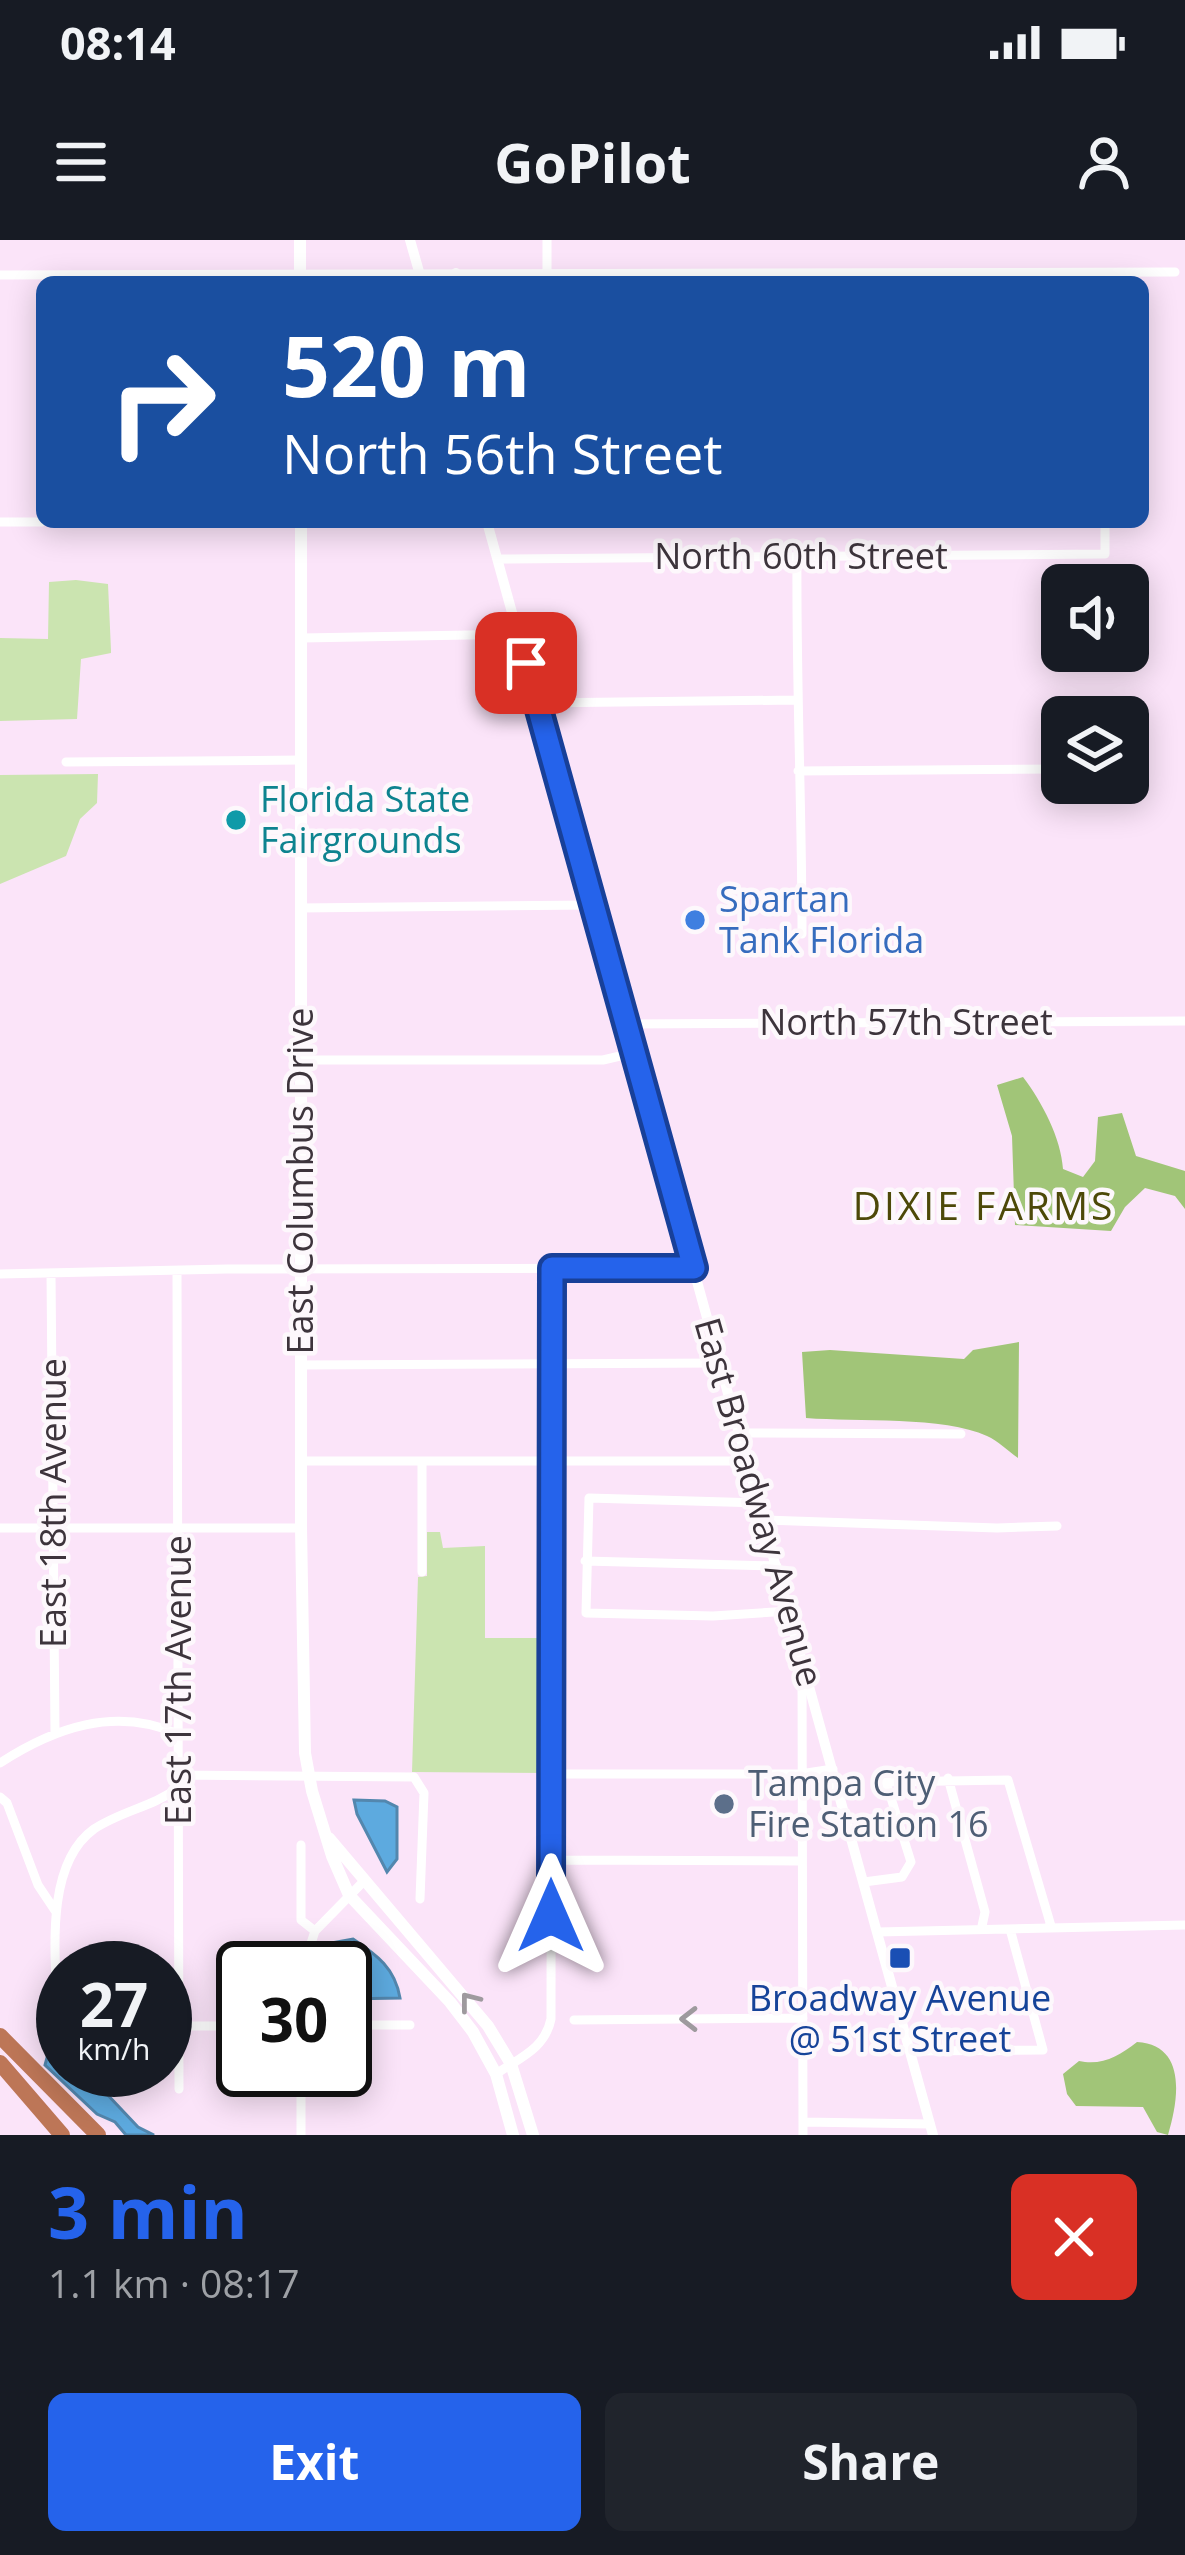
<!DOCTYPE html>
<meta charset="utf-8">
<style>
body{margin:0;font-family:"Open Sans",sans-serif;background:#20242c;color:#f1f3f6;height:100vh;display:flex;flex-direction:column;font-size:45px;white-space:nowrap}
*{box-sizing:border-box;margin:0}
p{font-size:39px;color:#9ea1a6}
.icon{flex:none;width:66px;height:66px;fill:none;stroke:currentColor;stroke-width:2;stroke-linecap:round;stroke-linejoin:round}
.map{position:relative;height:1895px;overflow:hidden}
.side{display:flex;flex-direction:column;background:#171b24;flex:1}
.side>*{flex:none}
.banner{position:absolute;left:36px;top:36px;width:1113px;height:252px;border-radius:18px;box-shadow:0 6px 30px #0003;background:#1a4fa0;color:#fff;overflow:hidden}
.tools{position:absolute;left:1041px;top:324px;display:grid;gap:24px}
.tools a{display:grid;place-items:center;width:108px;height:108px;border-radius:18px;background:#171b24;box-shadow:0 6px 30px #0003;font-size:60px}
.speed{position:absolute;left:36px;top:1701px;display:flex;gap:24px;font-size:60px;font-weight:700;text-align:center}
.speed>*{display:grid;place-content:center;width:156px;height:156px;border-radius:50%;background:#171b24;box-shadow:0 6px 30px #0003;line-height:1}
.speed small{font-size:30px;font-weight:400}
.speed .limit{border:6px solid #111;border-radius:18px;background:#fff;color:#111}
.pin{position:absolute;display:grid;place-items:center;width:102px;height:102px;color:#fff;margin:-51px;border-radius:24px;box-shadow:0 6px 18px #0006}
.me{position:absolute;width:132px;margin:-66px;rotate:0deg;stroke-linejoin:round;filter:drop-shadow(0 0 9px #0008)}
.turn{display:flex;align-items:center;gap:42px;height:252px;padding:0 48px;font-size:54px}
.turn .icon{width:156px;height:156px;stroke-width:2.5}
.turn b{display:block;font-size:84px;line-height:102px}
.round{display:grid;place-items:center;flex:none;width:126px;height:126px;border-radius:18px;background:#20242c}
.head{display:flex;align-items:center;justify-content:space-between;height:204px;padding:0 48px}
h1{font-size:72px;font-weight:700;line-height:90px;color:#2563eb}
.primary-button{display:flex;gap:24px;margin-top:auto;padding:24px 48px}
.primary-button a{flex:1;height:138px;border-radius:18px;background:#2563eb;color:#fff;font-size:48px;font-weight:700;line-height:138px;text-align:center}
.primary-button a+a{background:#20242c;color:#f1f3f6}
.status{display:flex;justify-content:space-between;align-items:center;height:84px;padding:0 60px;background:#171b24;direction:ltr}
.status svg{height:33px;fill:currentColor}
header{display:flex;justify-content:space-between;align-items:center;height:156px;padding:0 48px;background:#171b24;font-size:54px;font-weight:700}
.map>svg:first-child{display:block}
.green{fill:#cbe4b0}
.forest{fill:#a1c578}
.water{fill:#5daadf;stroke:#5387ae;stroke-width:3}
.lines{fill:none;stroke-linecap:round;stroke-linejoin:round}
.minor{stroke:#fff;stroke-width:9}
.tertiary{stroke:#fff;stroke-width:10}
.secondary{stroke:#fff;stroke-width:12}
.motorway{stroke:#bd7657;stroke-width:16}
.oneway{stroke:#9e9a9e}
.route-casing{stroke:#184099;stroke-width:30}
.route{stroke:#2563eb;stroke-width:21}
.culture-dot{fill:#0f9aa8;stroke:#fdf8fc;stroke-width:4.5}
.shop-dot{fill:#3f7fe0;stroke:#fdf8fc;stroke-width:4.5}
.service-dot{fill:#5c6f8a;stroke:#fdf8fc;stroke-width:4.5}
.transit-dot{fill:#1a4fb4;stroke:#fdf8fc;stroke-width:4.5}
.labels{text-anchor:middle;stroke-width:9;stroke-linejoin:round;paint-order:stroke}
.street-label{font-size:36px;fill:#3d343c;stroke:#fdf8fc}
.culture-label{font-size:36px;fill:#0d838f;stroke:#fdf8fc;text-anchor:start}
.shop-label{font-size:36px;fill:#366cbe;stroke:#fdf8fc;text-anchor:start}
.service-label{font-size:36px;fill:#4e5e75;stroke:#fdf8fc;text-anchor:start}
.transit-label{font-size:36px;fill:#164399;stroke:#fdf8fc}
.neighbourhood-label{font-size:39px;letter-spacing:3px;fill:#4d4908;stroke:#fdf8fc}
</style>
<div class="status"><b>08:14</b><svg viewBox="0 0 49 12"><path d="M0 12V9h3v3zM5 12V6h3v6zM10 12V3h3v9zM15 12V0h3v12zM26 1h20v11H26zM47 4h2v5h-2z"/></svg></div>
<header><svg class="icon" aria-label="menu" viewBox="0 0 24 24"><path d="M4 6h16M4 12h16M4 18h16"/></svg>GoPilot<svg class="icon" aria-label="person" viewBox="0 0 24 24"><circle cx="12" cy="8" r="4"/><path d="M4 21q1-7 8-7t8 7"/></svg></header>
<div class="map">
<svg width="1185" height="1895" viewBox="0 0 1185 1895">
<rect width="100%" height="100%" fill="#fbe4f9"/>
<!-- green -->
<path class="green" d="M 76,340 L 108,344 L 111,410 L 111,413 L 81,419 L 77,479 L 0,481 L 0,398 L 48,399 L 49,342 Z
M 98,534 L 97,563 L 80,579 L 66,616 L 0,644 L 0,535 Z
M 427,1292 L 440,1292 L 443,1308 L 485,1306 L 485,1398 L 547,1398 L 546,1533 L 412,1532 L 418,1337 L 427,1336 Z"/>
<!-- forest -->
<path class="forest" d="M 1023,837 C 1042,862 1061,898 1063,929 L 1083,937 L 1095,921 L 1098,877 L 1122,873 L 1136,916 L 1185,931 L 1185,969 L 1175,956 L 1145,948 L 1125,967 L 1111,991 L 1015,985 L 1012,896 L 997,845 Z
M 1019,1102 L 1018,1218 C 1008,1211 998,1201 987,1196 C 944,1176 857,1182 806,1178 L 802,1112 L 830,1110 L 964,1119 L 973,1110 Z
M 1137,1802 C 1185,1805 1180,1855 1168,1895 L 1157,1892 L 1143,1867 L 1076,1866 L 1067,1854 L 1063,1834 L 1079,1821 C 1102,1826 1119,1816 1137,1802 Z"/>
<!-- water -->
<path class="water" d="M 354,1560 L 385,1561 L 397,1567 L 397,1619 L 387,1632 L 357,1574 Z
M 353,1699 C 377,1715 395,1728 400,1758 L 345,1759 L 345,1728 L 327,1728 L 331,1703 Z
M 48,1814 L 63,1819 L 63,1830 L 86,1832 L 138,1887 L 154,1895 L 126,1895 L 115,1882 L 97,1874 L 45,1825 Z"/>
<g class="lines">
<!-- minor -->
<path class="minor" d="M 547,31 L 547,0
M 0,35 L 1175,32
M 0,282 L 42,282
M 797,315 C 796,442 802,567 802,694
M 498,319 L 1105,314 L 1105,282
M 302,398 L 517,394
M 537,463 L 796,460
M 66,522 L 301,520
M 798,531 L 1062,529
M 300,668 L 591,665
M 626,784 L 1185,781
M 300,820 L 603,820 L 633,813
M 177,1031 L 179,1849
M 51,1033 L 55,1493
M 0,1034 L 227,1029 L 694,1028
M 301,1125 L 722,1123
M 741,1193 L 961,1194
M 301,1221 L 748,1221
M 422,1221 L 422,1332
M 760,1263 L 589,1258 L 586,1373 L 713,1376 L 790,1371
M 765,1280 L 997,1288 L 1057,1286
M 0,1288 L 301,1288
M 585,1321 L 777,1326
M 802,1421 L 803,1895
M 0,1523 C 54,1488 115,1466 178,1494
M 551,1534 L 800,1534 L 833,1529
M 178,1535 L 414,1537 L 424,1553 L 420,1659
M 948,1538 L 985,1672 L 982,1686
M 0,1557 L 7,1563 L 38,1645 L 56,1672
M 301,1605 L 301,1680 L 315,1691
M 551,1620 L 801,1621
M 864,1642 L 902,1637 L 911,1622 L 886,1542 L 1008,1540 L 1051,1686
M 878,1692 L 1185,1685
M 303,1728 L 315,1691 L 364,1641
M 574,1780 L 803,1778
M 63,1785 L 58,1785 C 57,1728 41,1627 94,1589 C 121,1571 152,1567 178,1548
M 345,1785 L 410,1785
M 165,1786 L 243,1786
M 910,1811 L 1043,1810 L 1010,1689
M 301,1830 L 301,1895
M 496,1834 C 519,1818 545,1809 551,1779 L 552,1028
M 803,1882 L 930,1884"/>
<!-- tertiary -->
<path class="tertiary" d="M 410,0 L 422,42
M 446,42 L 456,33
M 487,282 L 933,1895"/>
<!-- secondary -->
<path class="secondary" d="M 300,0 L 300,42
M 301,282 L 301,1288 L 305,1513 L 312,1551 L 332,1616 L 349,1655 L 450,1762 L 473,1792 L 496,1834 L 513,1895
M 329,1598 L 488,1786 L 511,1824 L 533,1895"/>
<!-- motorway -->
<path class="motorway" d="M 0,1796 L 98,1895
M 0,1823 L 62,1895"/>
</g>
<!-- one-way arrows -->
<defs><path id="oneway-chevron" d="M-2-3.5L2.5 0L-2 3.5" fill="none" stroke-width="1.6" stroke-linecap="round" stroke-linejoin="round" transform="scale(3)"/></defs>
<g class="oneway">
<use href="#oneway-chevron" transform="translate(469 1761) rotate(-128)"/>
<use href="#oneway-chevron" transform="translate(689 1779) rotate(180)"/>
</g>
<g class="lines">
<!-- route casing -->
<g class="route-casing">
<path id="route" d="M 526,423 L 694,1028 L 552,1028 L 551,1676"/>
</g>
<!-- route -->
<use href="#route" class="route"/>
</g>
<!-- markers -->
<circle class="culture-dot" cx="236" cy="580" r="12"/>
<circle class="shop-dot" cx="695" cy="680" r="12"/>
<circle class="service-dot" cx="724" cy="1564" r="12"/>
<rect class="transit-dot" x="888" y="1706" width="24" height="24" rx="6"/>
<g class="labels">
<!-- street labels -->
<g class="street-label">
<text x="801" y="329">North 60th Street</text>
<text x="906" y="795">North 57th Street</text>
<text transform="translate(300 941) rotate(-90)" y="13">East Columbus Drive</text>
<text transform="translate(759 1262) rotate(74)" y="13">East Broadway Avenue</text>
<text transform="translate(53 1263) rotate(-90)" y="13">East 18th Avenue</text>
<text transform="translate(178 1440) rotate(-90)" y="13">East 17th Avenue</text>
</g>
<!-- culture labels -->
<g class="culture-label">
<text x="260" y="572">Florida State<tspan x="260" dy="41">Fairgrounds</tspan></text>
</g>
<!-- shop labels -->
<g class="shop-label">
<text x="719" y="672">Spartan<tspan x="719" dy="41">Tank Florida</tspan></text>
</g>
<!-- service labels -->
<g class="service-label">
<text x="748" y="1556">Tampa City<tspan x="748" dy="41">Fire Station 16</tspan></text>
</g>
<!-- transit labels -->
<g class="transit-label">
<text x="900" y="1771">Broadway Avenue<tspan x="900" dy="41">@ 51st Street</tspan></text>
</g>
<!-- neighbourhood labels -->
<g class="neighbourhood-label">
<text x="984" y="980">DIXIE FARMS</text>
</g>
</g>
</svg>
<div class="tools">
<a><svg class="icon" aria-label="sound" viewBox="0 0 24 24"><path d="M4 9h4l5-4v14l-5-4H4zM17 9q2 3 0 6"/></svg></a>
<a><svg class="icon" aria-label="layers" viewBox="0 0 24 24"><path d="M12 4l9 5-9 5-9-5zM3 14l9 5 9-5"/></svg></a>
</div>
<div class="speed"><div>27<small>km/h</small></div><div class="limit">30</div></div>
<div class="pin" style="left:526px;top:423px;background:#d93025"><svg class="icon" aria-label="arrive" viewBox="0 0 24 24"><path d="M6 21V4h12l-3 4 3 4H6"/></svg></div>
<svg class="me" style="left:551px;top:1676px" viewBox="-20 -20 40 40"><path d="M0-17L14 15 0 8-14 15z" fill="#2563eb" stroke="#fff" stroke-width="4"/></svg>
<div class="banner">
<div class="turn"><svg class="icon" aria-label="right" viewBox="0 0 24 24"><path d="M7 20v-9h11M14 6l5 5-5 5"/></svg><div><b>520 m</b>North 56th Street</div></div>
</div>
</div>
<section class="side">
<div class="head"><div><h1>3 min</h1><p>1.1 km · 08:17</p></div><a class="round" style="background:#d93025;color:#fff"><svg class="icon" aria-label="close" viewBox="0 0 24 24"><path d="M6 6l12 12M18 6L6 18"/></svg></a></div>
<div class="primary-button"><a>Exit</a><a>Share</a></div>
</section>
